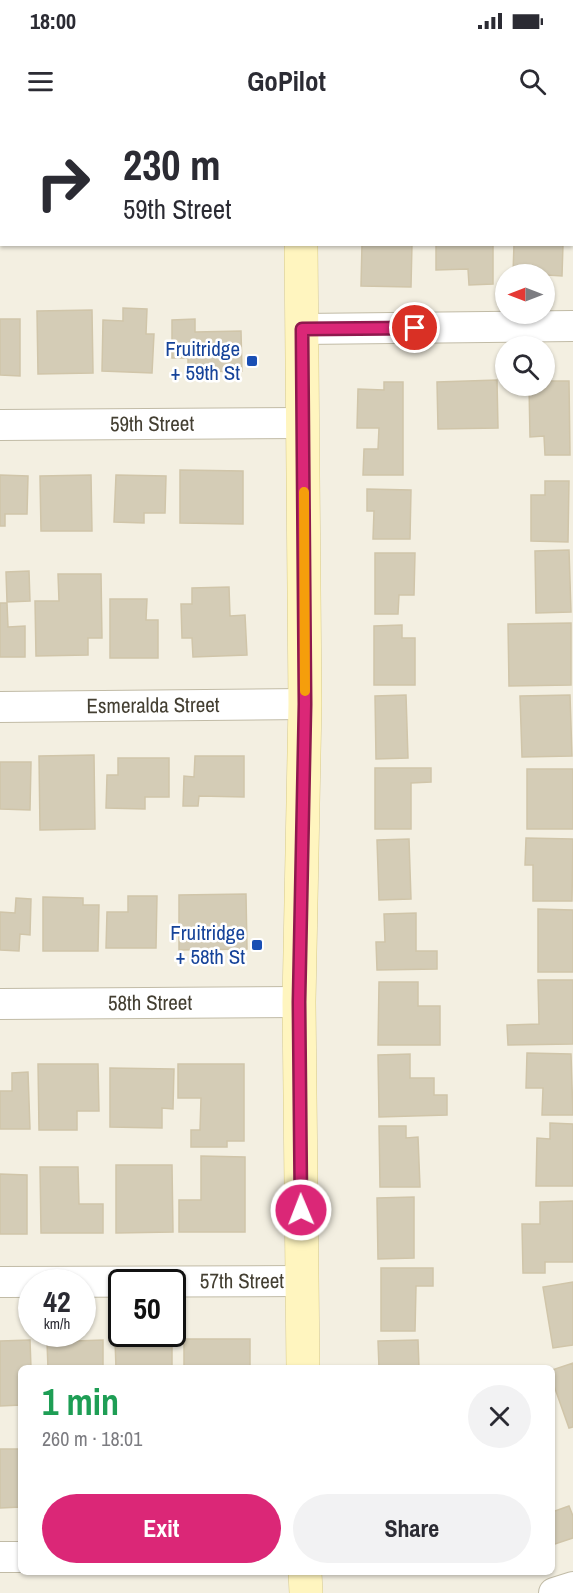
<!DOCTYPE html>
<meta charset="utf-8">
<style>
body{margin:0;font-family:"Archivo Narrow",sans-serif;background:#f2f2f3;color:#2b2b33;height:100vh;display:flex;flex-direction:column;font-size:22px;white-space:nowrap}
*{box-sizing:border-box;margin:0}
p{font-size:20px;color:#7c7c81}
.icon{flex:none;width:33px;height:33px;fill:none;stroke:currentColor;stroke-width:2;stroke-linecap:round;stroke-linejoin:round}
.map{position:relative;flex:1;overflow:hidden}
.side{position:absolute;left:18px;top:1245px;width:537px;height:210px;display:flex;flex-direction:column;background:#fff;border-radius:9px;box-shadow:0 2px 4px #0004}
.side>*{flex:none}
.hud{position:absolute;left:0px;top:0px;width:573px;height:126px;box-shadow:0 2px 4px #0004;background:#fff;color:#2b2b33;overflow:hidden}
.needle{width:39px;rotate:270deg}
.tools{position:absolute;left:495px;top:144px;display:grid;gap:12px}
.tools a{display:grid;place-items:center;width:60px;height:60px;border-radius:50%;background:#fff;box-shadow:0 2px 4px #0004;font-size:30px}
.speed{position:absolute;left:18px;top:1149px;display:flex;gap:12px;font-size:30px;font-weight:700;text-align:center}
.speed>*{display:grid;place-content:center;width:78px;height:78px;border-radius:50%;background:#fff;box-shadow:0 2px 4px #0004;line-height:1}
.speed small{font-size:15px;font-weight:400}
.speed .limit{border:3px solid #111;border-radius:9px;background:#fff;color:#111}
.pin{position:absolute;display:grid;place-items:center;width:51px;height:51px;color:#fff;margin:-26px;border:3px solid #fff;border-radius:50%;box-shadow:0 2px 6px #0007}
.me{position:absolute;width:66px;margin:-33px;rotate:359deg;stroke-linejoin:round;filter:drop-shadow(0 0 4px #0008)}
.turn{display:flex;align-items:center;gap:21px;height:126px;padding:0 24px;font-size:27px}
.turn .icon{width:78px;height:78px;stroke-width:2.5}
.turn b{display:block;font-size:42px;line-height:51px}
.round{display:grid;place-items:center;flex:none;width:63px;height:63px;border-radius:32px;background:#f2f2f3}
.head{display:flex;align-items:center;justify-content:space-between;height:102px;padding:0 24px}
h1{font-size:36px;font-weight:700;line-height:45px;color:#1e9e55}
.primary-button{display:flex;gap:12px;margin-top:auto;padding:12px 24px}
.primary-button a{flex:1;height:69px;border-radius:36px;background:#db2777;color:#fff;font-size:24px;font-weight:700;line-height:69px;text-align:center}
.primary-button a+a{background:#f2f2f3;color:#2b2b33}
.status{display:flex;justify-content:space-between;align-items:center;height:42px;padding:0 30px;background:#fff;direction:ltr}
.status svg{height:16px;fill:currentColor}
header{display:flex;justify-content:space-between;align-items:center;height:78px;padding:0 24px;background:#fff;font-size:27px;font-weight:700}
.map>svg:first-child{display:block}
.building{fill:#d4ccb6;stroke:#d0c5a9;stroke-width:1.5}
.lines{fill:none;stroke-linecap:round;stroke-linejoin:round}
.street-casing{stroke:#c1bba6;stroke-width:32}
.secondary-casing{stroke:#d7ca8c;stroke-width:34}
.street{stroke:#fff;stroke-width:30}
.secondary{stroke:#fff5bf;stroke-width:33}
.route-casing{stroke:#8e194d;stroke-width:15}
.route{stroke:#db2777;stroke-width:10}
.slow{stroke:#f59e0b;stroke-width:10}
.transit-dot{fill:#1a4fb4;stroke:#fff;stroke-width:2}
.labels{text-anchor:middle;stroke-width:5;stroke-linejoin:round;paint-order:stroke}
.transit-label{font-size:21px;fill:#164399;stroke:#fff;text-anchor:end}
.street-label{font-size:21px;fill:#443f32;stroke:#fff}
</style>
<div class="status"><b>18:00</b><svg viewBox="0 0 49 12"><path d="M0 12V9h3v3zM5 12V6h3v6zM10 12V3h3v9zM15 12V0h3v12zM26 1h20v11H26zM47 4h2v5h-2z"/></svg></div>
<header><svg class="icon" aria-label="menu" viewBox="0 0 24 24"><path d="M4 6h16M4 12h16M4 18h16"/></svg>GoPilot<svg class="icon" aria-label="search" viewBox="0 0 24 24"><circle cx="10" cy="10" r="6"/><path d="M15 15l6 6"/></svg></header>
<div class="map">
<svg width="573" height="1473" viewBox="0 0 573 1473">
<rect width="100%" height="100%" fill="#f3efe1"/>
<!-- building -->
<path class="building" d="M 362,124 L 412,124 L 411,167 L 361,166 Z
M 436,124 L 493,124 L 493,164 L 469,165 L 468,149 L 436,150 Z
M 514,124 L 563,124 L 562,156 L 547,155 L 547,165 L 544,165 L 544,154 L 513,154 Z
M 123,188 L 147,189 L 146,214 L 154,214 L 152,253 L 102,251 L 103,200 L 123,201 Z
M 92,190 L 93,253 L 38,254 L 37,191 Z
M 0,199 L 20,199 L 20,256 L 0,255 Z
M 195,199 L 195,212 L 241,211 L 242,251 L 188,252 L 188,238 L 172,238 L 172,200 Z
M 497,260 L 498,308 L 438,309 L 437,262 Z
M 544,261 L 569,261 L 570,335 L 545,335 L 544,316 L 530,317 L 529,266 L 544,266 Z
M 384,262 L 403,262 L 403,355 L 363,355 L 364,329 L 378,329 L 379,308 L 357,308 L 358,269 L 384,270 Z
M 180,350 L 243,351 L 243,404 L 180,403 Z
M 0,355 L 28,356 L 27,394 L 5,394 L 5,406 L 0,406 Z
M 91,355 L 92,411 L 41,411 L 40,356 Z
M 116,355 L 166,356 L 165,393 L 144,393 L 144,403 L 114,402 Z
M 545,361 L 569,361 L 568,422 L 531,421 L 531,375 L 545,375 Z
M 367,369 L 411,370 L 410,419 L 373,419 L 374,391 L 367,391 Z
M 569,430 L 571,492 L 536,493 L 535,431 Z
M 375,433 L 415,433 L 414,475 L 399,475 L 398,494 L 375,494 Z
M 29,451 L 30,481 L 7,482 L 6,452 Z
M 58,454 L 101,454 L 102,518 L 88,518 L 88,535 L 36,536 L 35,481 L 59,481 Z
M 229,467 L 230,496 L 245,495 L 247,535 L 193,537 L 192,518 L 182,518 L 181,484 L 192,484 L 192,468 Z
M 110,479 L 147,479 L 146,500 L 158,500 L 158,538 L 110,538 Z
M 0,483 L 7,483 L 8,507 L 25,506 L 25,537 L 0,537 Z
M 571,503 L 571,565 L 509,566 L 508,504 Z
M 402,505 L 402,518 L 415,518 L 415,565 L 374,565 L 374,506 Z
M 406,575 L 408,638 L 376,639 L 375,576 Z
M 570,575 L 572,636 L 522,637 L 520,576 Z
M 94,635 L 95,709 L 40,710 L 39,636 Z
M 195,636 L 244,636 L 244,677 L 199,676 L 198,686 L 183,686 L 184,656 L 194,657 Z
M 118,638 L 169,638 L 169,677 L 145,677 L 145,689 L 106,688 L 107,655 L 118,655 Z
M 0,642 L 31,642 L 30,690 L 0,689 Z
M 375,648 L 431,648 L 431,662 L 411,663 L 411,709 L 375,709 Z
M 527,649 L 573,649 L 573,709 L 527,709 Z
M 526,718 L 573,719 L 572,781 L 533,781 L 533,745 L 525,745 Z
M 409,719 L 411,779 L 379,780 L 377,720 Z
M 246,774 L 247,829 L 179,830 L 179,775 Z
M 128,776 L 157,776 L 156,828 L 106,828 L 107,792 L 128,792 Z
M 43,777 L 83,778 L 83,785 L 99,785 L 98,831 L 43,831 Z
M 16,778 L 31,779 L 30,815 L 20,814 L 19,831 L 0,830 L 0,792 L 15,793 Z
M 538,789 L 573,790 L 573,852 L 538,852 Z
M 416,793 L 416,831 L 437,831 L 437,849 L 377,850 L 376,822 L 385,822 L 384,794 Z
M 538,860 L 573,860 L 573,924 L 508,925 L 507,905 L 539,904 Z
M 379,862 L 418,862 L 418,886 L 440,886 L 440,925 L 378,925 Z
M 527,933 L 571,934 L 573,995 L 542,995 L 543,968 L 526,968 Z
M 410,934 L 410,958 L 434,958 L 434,975 L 447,975 L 447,995 L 379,997 L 378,935 Z
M 38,944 L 98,944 L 99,991 L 77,991 L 77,1010 L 39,1010 Z
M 178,944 L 244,944 L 244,1021 L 227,1021 L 227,1027 L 191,1027 L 191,1010 L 200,1010 L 201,978 L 178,978 Z
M 110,948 L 174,949 L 173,989 L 162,988 L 162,1008 L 110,1007 Z
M 28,952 L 30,1009 L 0,1009 L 0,971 L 12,971 L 12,953 Z
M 550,1003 L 573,1004 L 573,1066 L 536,1066 L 537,1018 L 550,1019 Z
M 379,1006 L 406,1006 L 406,1018 L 418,1017 L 420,1067 L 380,1067 Z
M 201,1036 L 245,1037 L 245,1112 L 179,1112 L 179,1080 L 201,1080 Z
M 116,1045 L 172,1045 L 173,1112 L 116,1113 Z
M 40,1047 L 78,1047 L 79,1084 L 103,1084 L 103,1113 L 41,1113 Z
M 0,1054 L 27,1055 L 27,1114 L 0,1114 Z
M 414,1077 L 414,1138 L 378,1139 L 377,1078 Z
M 573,1081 L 573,1142 L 545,1142 L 545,1153 L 523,1153 L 522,1104 L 540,1104 L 540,1082 Z
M 381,1148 L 433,1148 L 433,1166 L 416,1166 L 415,1211 L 381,1211 Z
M 573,1162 L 573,1225 L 553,1228 L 543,1167 Z
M 172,1219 L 172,1248 L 116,1248 L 115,1220 Z
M 184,1219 L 250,1219 L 250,1248 L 184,1248 Z
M 30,1220 L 31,1248 L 21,1248 L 21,1285 L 0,1286 L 0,1221 Z
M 103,1220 L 103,1248 L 48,1248 L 47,1222 Z
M 418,1220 L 419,1248 L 379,1248 L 378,1221 Z
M 573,1243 L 573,1307 L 569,1308 L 552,1260 L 552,1250 Z
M 0,1329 L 21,1329 L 21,1387 L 0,1388 Z
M 569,1386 L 573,1396 L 573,1418 L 552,1425 L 552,1392 Z"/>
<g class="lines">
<!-- street casing -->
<g class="street-casing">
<g id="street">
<path d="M 0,16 L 2,16"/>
<path d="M 302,209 L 573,206"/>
<path id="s1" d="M 0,305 L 303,303"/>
<path id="s2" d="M 0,587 L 305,584"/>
<path id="s3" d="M 0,884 L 299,882"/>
<path id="s4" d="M 0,1162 L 302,1161"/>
<path d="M 0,1437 L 21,1437"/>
<path d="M 554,1473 L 573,1467"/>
</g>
</g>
<!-- secondary casing -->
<g class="secondary-casing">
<path id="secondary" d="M 300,0 L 300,2
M 301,124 L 305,584 L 299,882 L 303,1248
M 305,1452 L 306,1473"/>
</g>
<!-- street -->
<use href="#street" class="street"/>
<!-- secondary -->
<use href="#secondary" class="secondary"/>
</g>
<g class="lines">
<!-- route casing -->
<g class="route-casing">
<path id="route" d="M 301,1090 L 299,882 L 305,584 L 302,209 L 415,208"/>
</g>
<!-- route -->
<use href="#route" class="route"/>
<!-- slow -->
<path class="slow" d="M 304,372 L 305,571"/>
</g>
<!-- markers -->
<g class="transit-dot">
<rect x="246" y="235" width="12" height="12" rx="3"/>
<rect x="251" y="819" width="12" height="12" rx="3"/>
</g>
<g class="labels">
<!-- transit labels -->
<g class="transit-label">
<text x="240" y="236">Fruitridge<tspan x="240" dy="24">+ 59th St</tspan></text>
<text x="245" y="820">Fruitridge<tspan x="245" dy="24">+ 58th St</tspan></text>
</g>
<!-- street labels -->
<g class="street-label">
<text dy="7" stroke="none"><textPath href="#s1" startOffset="152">59th Street</textPath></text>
<text dy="7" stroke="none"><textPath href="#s2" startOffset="153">Esmeralda Street</textPath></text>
<text dy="7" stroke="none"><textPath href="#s3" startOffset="150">58th Street</textPath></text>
<text dy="7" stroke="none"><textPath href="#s4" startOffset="242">57th Street</textPath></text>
</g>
</g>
</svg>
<div class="tools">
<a><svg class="needle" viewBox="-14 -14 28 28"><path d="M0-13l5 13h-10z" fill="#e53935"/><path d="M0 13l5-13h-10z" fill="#7c7c81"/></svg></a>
<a><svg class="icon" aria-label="search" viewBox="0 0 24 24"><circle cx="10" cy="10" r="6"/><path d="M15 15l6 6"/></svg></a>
</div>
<div class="speed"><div>42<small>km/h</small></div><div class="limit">50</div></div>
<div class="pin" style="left:415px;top:208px;background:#d93025"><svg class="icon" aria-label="arrive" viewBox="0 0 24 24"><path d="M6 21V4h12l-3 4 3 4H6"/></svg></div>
<svg class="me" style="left:301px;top:1090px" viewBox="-20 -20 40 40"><circle r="17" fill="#db2777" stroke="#fff" stroke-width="3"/><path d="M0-11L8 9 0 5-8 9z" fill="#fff"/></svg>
<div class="hud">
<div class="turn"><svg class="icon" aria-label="right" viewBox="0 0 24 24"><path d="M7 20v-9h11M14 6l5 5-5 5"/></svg><div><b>230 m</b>59th Street</div></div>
</div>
<section class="side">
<div class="head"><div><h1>1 min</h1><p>260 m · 18:01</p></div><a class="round"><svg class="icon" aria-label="close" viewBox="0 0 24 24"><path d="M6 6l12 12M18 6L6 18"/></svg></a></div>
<div class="primary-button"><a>Exit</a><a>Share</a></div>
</section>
</div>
